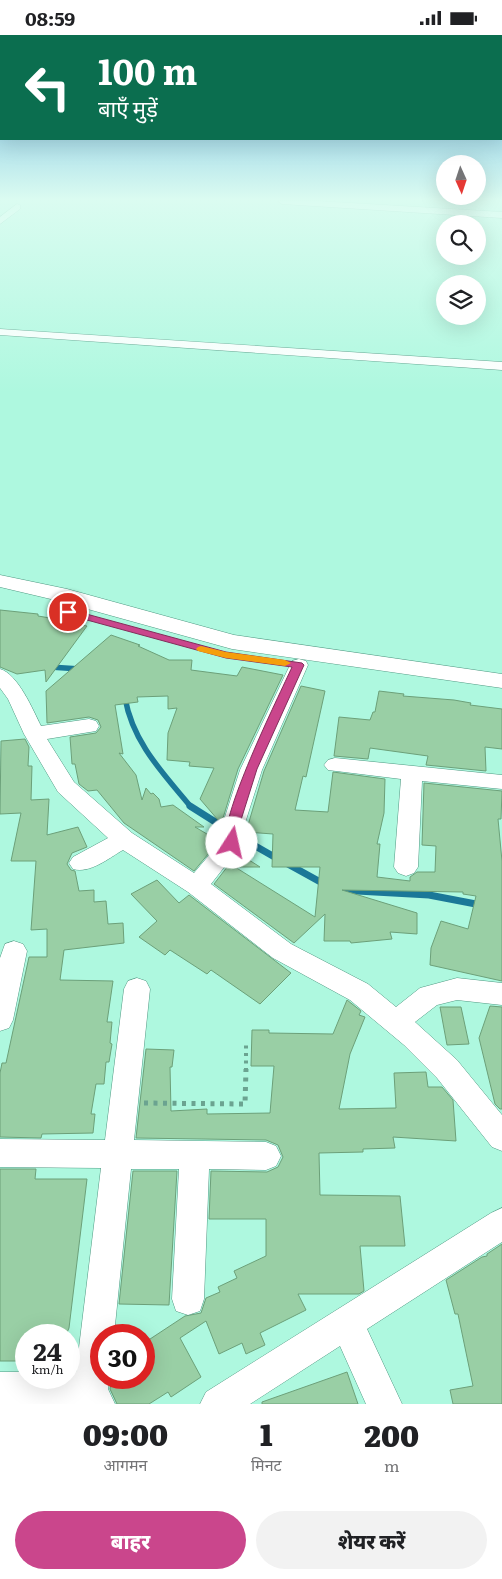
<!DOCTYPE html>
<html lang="hi">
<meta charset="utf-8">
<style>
body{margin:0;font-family:Literata,"Noto Sans Devanagari",serif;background:#f2f2f2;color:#202124;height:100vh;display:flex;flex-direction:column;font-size:19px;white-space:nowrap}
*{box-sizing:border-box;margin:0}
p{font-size:16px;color:#757577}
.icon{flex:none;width:28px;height:28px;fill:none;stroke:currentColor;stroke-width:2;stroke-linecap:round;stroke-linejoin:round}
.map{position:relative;height:1369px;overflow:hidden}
.details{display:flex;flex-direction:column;background:#fff;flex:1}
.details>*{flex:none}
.hud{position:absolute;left:0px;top:0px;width:502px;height:105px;box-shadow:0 5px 20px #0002;background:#0b6e4f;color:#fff;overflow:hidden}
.needle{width:32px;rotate:177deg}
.buttons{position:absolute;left:436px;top:120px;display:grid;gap:10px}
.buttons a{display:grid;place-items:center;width:50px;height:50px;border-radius:50%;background:#fff;box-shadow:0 5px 20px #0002;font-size:25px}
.speed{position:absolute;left:15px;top:1289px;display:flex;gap:10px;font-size:25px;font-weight:700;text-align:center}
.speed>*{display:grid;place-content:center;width:65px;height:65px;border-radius:50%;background:#fff;box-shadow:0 5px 20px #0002;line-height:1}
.speed small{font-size:12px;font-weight:400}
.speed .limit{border:8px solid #d22;background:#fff;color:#111}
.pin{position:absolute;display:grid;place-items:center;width:42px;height:42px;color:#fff;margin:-21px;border:2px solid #fff;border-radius:50%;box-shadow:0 1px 5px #0007}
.me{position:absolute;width:55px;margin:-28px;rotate:10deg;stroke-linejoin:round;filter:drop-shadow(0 0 4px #0008)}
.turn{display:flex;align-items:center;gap:18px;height:105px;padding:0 15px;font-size:22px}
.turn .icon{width:65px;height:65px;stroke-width:2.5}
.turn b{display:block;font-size:35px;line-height:42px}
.eta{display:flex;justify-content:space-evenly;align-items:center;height:85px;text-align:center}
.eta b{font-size:30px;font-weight:800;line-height:35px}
.cta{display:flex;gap:10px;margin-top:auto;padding:10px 15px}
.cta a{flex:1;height:58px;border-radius:30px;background:#ca468c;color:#fff;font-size:20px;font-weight:800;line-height:58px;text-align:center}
.cta a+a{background:#f2f2f2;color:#202124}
.status{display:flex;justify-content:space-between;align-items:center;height:35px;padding:0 25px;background:#fff;direction:ltr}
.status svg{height:14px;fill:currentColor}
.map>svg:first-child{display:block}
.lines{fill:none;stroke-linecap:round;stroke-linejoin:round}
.stream-far1{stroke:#1b7898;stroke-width:5.5}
.stream{stroke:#1b7898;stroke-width:7}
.building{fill:#99cfa5;stroke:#6ca079}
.minor-casing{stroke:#519983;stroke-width:1}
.major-casing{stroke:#519983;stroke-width:1}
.path-far1{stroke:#6ba390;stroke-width:4;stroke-dasharray:3 4.5;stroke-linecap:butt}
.path{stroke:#6ba390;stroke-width:5;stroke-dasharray:4 5.5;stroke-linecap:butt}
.minor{fill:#fff;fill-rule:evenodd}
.major{fill:#fff;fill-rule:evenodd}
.route{fill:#ca468c;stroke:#832e5b}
.slow{fill:#f59e0b}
</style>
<div class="status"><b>08:59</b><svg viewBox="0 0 49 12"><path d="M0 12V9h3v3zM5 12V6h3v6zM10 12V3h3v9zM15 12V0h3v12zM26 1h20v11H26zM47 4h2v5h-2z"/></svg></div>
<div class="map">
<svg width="502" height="1369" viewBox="0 0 502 1369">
<rect width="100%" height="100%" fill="#aef8df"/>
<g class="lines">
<!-- stream-far1 -->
<path class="stream-far1" d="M 50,632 L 80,634
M 125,663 C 133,708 163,738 191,772"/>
<!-- stream -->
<path class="stream" d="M 190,771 L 228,795
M 238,801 L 278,824
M 286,828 L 324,849
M 339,855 L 429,860 L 481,870"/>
</g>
<!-- building -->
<path class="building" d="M 0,575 L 38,579 L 38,581 L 56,584 L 55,586 L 87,591 L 46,647 L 45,635 L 17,639 L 0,632 Z
M 111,600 L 140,610 L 138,611 L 169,625 L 192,625 L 191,635 L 237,641 L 242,632 L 283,640 L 238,734 L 223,783 L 218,785 L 200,764 L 214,733 L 189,731 L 190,727 L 167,725 L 168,698 L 177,673 L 168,674 L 168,661 L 137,662 L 138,667 L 115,670 L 123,719 L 119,718 L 136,740 L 142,765 L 146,753 L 151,759 L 153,758 L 159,764 L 161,772 L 173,770 L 204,792 L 195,792 L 219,806 L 194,836 L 124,788 L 97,755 L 88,756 L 79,749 L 75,729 L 72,729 L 70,702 L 96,698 L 101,692 L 98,685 L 89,682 L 47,688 L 46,656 Z
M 301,651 L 325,656 L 306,742 L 303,741 L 295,775 L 328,777 L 333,737 L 385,744 L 384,778 L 377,809 L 380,809 L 377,842 L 410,846 L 410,842 L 417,837 L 435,837 L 436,811 L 422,810 L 424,748 L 502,756 L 501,784 L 498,784 L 502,826 L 502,946 L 430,930 L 431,913 L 441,886 L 468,894 L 476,861 L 463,859 L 463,857 L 342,855 L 417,878 L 417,899 L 390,897 L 392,904 L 351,908 L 350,906 L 324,906 L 325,879 L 294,908 L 214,849 L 238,818 L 260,832 L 235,832 L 315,882 L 320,832 L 272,832 L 273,799 L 246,797 L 264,736 Z
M 379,656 L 404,659 L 403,661 L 454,665 L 471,668 L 470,670 L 502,674 L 502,714 L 485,712 L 486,736 L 426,730 L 428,721 L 370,713 L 368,724 L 334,721 L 339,682 L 370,685 L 373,677 L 375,677 Z
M 25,704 L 29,712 L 28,731 L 32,731 L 31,765 L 49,764 L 47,800 L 78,792 L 87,812 L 72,818 L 67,829 L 71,835 L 75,836 L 79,856 L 94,855 L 94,867 L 106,866 L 108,889 L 123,888 L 124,908 L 64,915 L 60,945 L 113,946 L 107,987 L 112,987 L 110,1008 L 112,1009 L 109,1027 L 106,1027 L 104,1049 L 96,1049 L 91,1079 L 95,1079 L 93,1098 L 42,1099 L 41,1103 L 0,1102 L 0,1038 L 2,1028 L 6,1028 L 29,922 L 47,922 L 47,894 L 31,895 L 36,826 L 11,826 L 21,778 L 0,779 L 1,706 Z
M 157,845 L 179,868 L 189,860 L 291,938 L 260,969 L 211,935 L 207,939 L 170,915 L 165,920 L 139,902 L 157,886 L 131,859 Z
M 347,965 L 361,976 L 359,980 L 365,982 L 350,1019 L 339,1074 L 396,1073 L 394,1038 L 426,1037 L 428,1052 L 442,1052 L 453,1065 L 456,1106 L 393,1102 L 395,1113 L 363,1114 L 363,1117 L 319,1118 L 320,1160 L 400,1161 L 405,1211 L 360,1211 L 364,1256 L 359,1259 L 298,1259 L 306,1275 L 260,1298 L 265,1310 L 246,1319 L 242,1308 L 219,1319 L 206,1286 L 180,1303 L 201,1342 L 171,1362 L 168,1357 L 149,1369 L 117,1369 L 110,1354 L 112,1342 L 144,1342 L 144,1308 L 185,1281 L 201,1278 L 206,1263 L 220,1257 L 218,1252 L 237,1243 L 234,1236 L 266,1221 L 266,1184 L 209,1184 L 211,1136 L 267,1137 L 278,1132 L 283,1122 L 278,1110 L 266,1105 L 136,1103 L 146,1014 L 174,1015 L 172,1032 L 170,1032 L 171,1076 L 207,1074 L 207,1079 L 270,1078 L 274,1031 L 251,1031 L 252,995 L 269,995 L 269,998 L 333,999 Z
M 490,971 L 502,972 L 502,1074 L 500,1074 L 495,1069 L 479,1003 Z
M 440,972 L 461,972 L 469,1009 L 447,1010 Z
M 0,1134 L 36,1134 L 35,1144 L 87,1144 L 69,1293 L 66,1300 L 26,1300 L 26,1326 L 0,1326 Z
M 133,1136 L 177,1136 L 169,1270 L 119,1269 Z
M 502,1209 L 502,1369 L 453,1369 L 450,1355 L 473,1351 L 458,1279 L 455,1279 L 446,1245 L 482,1222 L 487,1221 L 487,1219 Z
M 347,1337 L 358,1369 L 262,1369 L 262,1367 Z"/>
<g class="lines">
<!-- minor casing -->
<g class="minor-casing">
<path id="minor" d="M 278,166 L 317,166 L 502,177 L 502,183 L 282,169 Z
M 17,169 L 20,170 L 20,174 L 0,189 L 0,182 Z
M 0,294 L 502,327 L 502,335 L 0,300 Z
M 299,624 L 306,626 L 308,630 L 262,735 L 245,788 L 243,808 L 211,849 L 291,909 L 368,949 L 396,972 L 420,953 L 457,943 L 502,948 L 502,970 L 457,965 L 437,970 L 415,987 L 457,1025 L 502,1080 L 502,1116 L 492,1112 L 437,1043 L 404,1010 L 350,965 L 273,923 L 188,857 L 123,815 C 109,823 90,839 73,834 L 69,828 L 73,822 L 108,803 L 58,757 L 24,699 L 8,664 L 0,653 L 0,634 C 18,639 33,675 41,691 L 89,684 L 96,686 L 99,691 L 96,696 L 47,704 L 74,747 L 132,798 L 194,838 L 221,806 L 223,788 L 240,735 L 290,630 L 292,626 Z
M 335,723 L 502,740 L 502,754 L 422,746 L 418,832 L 414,838 L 406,841 L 398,838 L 394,832 L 401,744 L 328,735 L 324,730 L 328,725 Z
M 14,906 L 23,909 L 27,916 L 13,985 L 9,993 L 0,996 L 0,923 L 5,909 Z
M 137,943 L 146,946 L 150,954 L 134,1105 L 266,1107 L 276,1111 L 281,1121 L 276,1131 L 266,1135 L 209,1134 L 204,1264 L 200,1276 L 188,1280 L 176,1276 L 172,1264 L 179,1134 L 131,1134 L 114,1300 L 101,1300 L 101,1342 L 110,1342 L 108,1354 L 115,1369 L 0,1369 L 0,1337 L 26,1337 L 26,1342 L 69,1342 L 69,1337 L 76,1337 L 101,1133 L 0,1132 L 0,1104 L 105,1105 L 124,954 L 128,946 Z
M 502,1173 L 502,1207 L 367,1294 L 402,1369 L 366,1369 L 340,1311 L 250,1369 L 200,1369 L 206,1357 L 491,1178 Z"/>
</g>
<!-- major casing -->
<g class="major-casing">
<path id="major" d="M 0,540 L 67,554 L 234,600 L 502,639 L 502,653 L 232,614 L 55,565 L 0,552 Z"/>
</g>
<!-- path-far1 -->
<path class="path-far1" d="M 246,1036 L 246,1007"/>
<!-- path -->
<path class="path" d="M 144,1068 L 245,1069 L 246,1034"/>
<!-- minor -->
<use href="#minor" class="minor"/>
<!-- major -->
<use href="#major" class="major"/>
</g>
<!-- sky -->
<linearGradient id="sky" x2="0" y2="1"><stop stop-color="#5bacde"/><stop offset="0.46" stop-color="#dbfcf1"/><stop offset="1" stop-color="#dbfcf1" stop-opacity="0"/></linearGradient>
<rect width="502" height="357" fill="url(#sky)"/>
<!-- route -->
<path class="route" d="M 68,574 L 226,617 L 302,628 L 304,630 L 257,734 L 240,788 L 236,811 L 227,811 C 215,789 280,659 292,632 L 226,623 L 65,579 L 63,577 Z"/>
<!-- slow -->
<path class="slow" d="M 201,611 L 226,617 L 285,625 L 291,628 L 285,631 L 226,623 L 198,616 L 196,614 L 198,612 Z"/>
</svg>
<div class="buttons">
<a><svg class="needle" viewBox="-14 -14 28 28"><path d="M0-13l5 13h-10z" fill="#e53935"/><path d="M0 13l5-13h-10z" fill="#757577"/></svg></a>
<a><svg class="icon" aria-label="search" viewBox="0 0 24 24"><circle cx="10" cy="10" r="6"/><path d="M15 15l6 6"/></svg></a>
<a><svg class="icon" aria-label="layers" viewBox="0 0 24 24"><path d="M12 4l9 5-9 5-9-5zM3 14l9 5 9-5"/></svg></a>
</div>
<div class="speed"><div>24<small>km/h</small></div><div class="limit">30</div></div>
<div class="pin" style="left:68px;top:577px;background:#d93025"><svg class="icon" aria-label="arrive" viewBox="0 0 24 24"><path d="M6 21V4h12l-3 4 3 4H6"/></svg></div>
<svg class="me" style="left:232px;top:808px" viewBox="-20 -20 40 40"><circle r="19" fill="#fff"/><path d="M0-13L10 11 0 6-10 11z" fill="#ca468c"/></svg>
<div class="hud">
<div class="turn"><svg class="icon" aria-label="left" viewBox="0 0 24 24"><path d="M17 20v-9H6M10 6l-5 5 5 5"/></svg><div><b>100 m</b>बाएँ मुड़ें</div></div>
</div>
</div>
<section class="details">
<div class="eta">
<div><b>09:00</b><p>आगमन</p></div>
<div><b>1</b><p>मिनट</p></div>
<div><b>200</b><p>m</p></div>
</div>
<div class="cta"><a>बाहर</a><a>शेयर करें</a></div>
</section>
